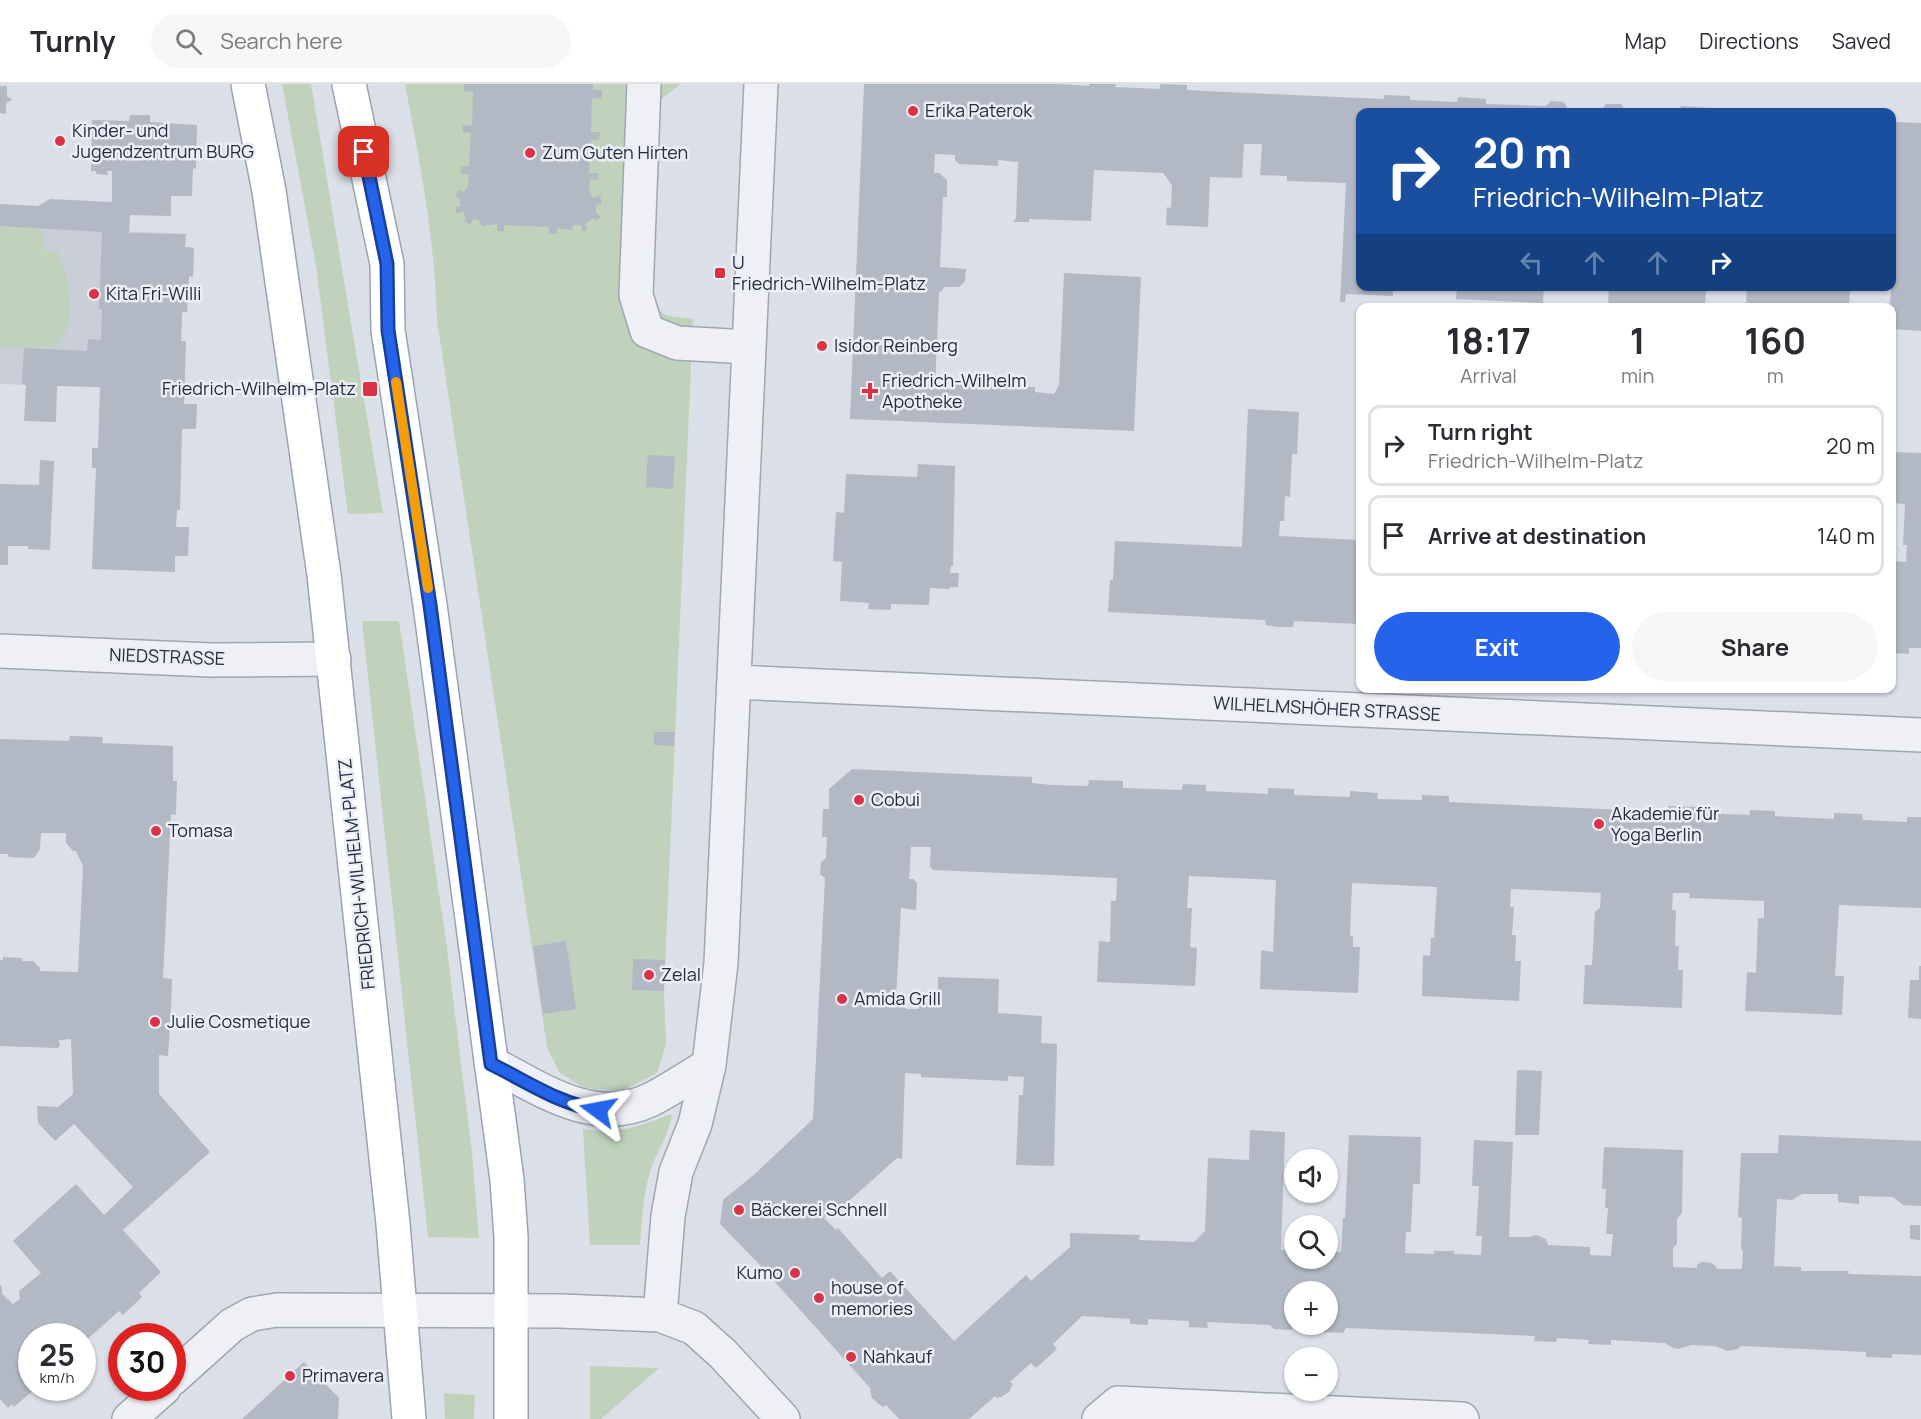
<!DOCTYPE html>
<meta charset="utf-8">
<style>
body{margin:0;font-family:Manrope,sans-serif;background:#f7f7f7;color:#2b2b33;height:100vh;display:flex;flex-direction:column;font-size:22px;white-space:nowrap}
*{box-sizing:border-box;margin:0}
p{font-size:20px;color:#7c7c81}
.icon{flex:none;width:33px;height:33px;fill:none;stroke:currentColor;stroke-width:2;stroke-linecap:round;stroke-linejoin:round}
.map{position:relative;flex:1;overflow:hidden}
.details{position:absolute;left:1356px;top:219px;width:540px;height:390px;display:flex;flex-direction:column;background:#fff;border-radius:12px;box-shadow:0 2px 4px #0004}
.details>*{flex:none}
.guide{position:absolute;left:1356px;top:24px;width:540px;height:183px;border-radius:12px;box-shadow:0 2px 4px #0004;background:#1a4fa0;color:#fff;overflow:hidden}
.controls{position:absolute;left:1284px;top:1065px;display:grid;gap:12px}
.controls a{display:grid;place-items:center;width:54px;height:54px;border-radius:50%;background:#fff;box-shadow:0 2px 4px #0004;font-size:30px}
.speed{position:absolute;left:18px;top:1239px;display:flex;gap:12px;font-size:30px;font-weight:700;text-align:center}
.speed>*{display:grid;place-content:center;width:78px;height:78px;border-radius:50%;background:#fff;box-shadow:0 2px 4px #0004;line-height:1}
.speed small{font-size:15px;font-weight:400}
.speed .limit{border:9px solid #d22;background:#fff;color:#111}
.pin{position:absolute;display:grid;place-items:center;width:51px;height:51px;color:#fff;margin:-26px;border-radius:12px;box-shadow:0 3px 9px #0006}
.me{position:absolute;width:66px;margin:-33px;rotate:283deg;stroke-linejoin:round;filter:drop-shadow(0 0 4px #0008)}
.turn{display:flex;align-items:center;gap:21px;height:126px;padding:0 18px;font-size:27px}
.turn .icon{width:78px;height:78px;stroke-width:2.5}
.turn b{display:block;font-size:42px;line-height:51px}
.lanes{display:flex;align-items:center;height:57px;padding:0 18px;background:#0003;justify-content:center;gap:30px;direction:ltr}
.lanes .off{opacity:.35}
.eta{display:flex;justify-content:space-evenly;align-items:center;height:102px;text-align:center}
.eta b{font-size:36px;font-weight:700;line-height:42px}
.cta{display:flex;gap:12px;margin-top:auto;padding:12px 18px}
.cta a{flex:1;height:69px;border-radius:36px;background:#2563eb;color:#fff;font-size:24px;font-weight:700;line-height:69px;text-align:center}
.cta a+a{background:#f7f7f7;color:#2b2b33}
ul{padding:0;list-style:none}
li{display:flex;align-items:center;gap:18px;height:81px;margin:0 12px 9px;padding:0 6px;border:3px solid #e1e1e2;border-radius:12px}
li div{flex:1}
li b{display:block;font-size:22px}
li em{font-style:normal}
header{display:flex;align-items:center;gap:36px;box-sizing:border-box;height:84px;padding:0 30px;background:#fff;border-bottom:2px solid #e1e1e2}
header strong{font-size:28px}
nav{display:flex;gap:33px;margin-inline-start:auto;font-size:21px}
.search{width:420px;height:54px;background:#f7f7f7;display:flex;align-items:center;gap:15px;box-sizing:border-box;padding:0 21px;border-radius:33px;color:#7c7c81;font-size:22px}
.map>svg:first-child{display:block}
.built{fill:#c9ced9}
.green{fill:#c0d2bc}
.building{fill:#b2b8c4}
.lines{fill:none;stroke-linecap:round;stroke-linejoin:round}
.minor-casing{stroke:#a0a6b1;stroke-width:36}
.major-casing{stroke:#9aa3b4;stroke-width:36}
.minor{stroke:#eef0f5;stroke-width:33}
.major{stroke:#fff;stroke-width:33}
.route-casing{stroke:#184099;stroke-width:15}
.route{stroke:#2563eb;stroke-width:10}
.slow{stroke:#f59e0b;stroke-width:10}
.poi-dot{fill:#da3345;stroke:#ebeef5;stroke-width:2}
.labels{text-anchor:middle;stroke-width:5;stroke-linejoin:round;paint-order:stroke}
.poi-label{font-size:18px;fill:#242d3f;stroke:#ebeef5;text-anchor:start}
.street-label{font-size:18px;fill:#242d3f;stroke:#ebeef5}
</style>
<header>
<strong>Turnly</strong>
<div class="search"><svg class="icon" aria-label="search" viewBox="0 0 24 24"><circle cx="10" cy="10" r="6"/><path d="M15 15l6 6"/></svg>Search here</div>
<nav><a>Map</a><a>Directions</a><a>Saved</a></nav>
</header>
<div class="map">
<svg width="1921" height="1335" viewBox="0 0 1921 1335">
<rect width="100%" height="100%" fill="#dbdfe7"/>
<!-- built -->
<path class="built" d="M 0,142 L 186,150 L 185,163 L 194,164 L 193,193 L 189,193 L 187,228 L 182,229 L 181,257 L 186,257 L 184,306 L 0,300 Z"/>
<!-- green -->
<path class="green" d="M 282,0 L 311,0 L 383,429 L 348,430 L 316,182 Z
M 405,0 L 681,0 L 656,19 L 650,201 C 658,234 661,231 693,235 L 664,907 L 666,960 L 657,989 L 624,1006 L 594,1005 L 581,1002 L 559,988 L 547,963 L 437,236 C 435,156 420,78 405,0 Z
M 0,142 L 44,144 L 43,166 L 58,168 C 66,189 74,214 69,238 C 67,245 63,253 60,260 L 52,263 L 0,264 Z
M 362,537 L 399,537 L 446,857 L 472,1069 L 479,1154 L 428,1153 Z
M 668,1031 L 672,1031 C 669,1050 657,1067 651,1085 C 643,1109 642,1135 640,1161 L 590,1161 L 583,1045 C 613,1051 640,1043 668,1031 Z
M 590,1282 L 659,1284 L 601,1335 L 590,1335 Z
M 444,1309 L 475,1311 L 474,1335 L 445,1335 Z"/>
<!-- building -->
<path class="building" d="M 464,0 L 593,0 L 593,6 L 602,6 L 602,15 L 592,14 L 591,48 L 600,48 L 599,56 L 591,56 L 589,89 L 598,89 L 598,96 L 590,95 L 589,108 L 593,114 L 600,112 L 602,120 L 596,121 L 596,129 L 601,133 L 597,137 L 593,134 L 585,140 L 587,146 L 583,147 L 581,141 L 574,141 L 571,146 L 557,144 L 557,150 L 549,150 L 549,143 L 504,141 L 504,147 L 497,147 L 497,140 L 482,142 L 479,136 L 473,135 L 470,141 L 464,137 L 466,134 L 463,127 L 457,130 L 455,124 L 460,122 L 460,115 L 455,112 L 458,106 L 463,108 L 468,103 L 469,90 L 461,90 L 461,82 L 469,82 L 471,49 L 463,48 L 463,41 L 472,42 L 473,8 L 464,7 Z
M 864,0 L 1059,0 L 1089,2 L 1089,0 L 1116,0 L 1115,3 L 1160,5 L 1160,0 L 1187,1 L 1187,6 L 1224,8 L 1384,15 L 1384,11 L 1410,12 L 1410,16 L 1457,18 L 1458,13 L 1486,15 L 1486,20 L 1546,22 L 1551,17 L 1564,18 L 1567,24 L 1602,25 L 1606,20 L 1621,20 L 1625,26 L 1634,27 L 1634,28 L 1360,28 L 1360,202 L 1393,202 L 1393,212 L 1346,210 L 1345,218 L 1340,218 L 1346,99 L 1287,97 L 1287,92 L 1260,91 L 1262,60 L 1244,60 L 1242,94 L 1210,93 L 1208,143 L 1166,141 L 1167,123 L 1171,124 L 1172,101 L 1163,89 L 1094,86 L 1091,137 L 1029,135 L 1029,138 L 1014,138 L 1014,135 L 1016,135 L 1018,78 L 998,76 L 998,82 L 959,80 L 955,76 L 955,71 L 935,70 L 934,89 L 939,89 L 947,96 L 947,113 L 943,113 L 940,183 L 966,185 L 965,197 L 959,203 L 945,203 L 939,209 L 935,304 L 952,305 L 956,300 L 1035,303 L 1035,308 L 1054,310 L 1059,301 L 1064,189 L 1141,193 L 1134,347 L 850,335 Z
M 0,2 L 7,2 L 7,12 L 12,16 L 6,19 L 6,30 L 0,29 Z
M 1681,22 L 1711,24 L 1710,26 L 1728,26 L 1728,28 L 1680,28 Z
M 130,31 L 150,31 L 150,38 L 197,41 L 196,85 L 193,84 L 192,112 L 171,112 L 171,132 L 130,131 L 129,149 L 186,150 L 185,163 L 194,164 L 193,193 L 189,192 L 187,228 L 182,228 L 181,257 L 186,257 L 184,320 L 197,320 L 196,345 L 182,345 L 180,426 L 177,426 L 176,443 L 189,443 L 188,472 L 175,472 L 175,488 L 92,485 L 96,384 L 92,384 L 92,364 L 98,364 L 100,303 L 57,302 L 56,338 L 24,337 L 26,301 L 22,300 L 24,264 L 87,267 L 88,255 L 101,256 L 102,225 L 99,225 L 102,148 L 0,142 L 0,120 L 38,122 L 50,115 L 112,118 L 112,87 L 107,87 L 108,91 L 96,90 L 96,87 L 91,87 L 92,36 L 129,37 Z
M 1892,38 L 1921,39 L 1921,247 L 1892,245 L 1892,224 L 1890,224 L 1895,117 L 1892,117 Z
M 1457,202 L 1544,202 L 1543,219 L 1456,215 Z
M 1609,202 L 1706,202 L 1705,224 L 1608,220 Z
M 1747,202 L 1850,202 L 1849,224 L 1746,224 Z
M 1248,325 L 1299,328 L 1297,370 L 1292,370 L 1290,413 L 1285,412 L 1284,437 L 1280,437 L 1279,452 L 1360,456 L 1360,540 L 1294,537 L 1293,543 L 1276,543 L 1266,541 L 1265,536 L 1108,528 L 1110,496 L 1113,496 L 1115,457 L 1242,463 Z
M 1892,368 L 1921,369 L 1921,564 L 1909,564 L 1909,570 L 1892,569 L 1892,477 L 1906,478 L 1907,461 L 1903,461 L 1905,420 L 1893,419 Z
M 648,371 L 675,372 L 673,405 L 646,403 Z
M 40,376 L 54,377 L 50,466 L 28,465 L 28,462 L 8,462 L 8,481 L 0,481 L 0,400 L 39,401 Z
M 918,380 L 955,382 L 953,482 L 951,482 L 950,489 L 959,489 L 958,503 L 950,503 L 950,505 L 930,504 L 929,521 L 891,520 L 891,526 L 868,525 L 869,519 L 840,517 L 842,478 L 833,477 L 836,428 L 844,429 L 846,390 L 917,393 Z
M 654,648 L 675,648 L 674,662 L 654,661 Z
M 70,652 L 103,653 L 102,659 L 173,662 L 173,697 L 177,697 L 176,731 L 171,730 L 163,894 L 172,895 L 171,926 L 168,972 L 159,971 L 159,1010 L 210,1068 L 123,1146 L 161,1188 L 139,1209 L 142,1213 L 123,1231 L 119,1227 L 82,1260 L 82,1252 L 32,1252 L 32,1304 L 36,1304 L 14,1323 L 12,1320 L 8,1324 L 0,1315 L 0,1201 L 2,1203 L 2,1210 L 13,1220 L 20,1215 L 19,1207 L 41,1189 L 13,1157 L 76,1100 L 104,1131 L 133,1103 L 74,1040 L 55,1057 L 38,1039 L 37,1022 L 58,1023 L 73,1010 L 71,955 L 59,956 L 60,962 L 57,964 L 0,962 L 0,876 L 3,876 L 3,873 L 22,874 L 22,877 L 33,877 L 40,884 L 40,887 L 78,888 L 83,782 L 76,767 L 73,767 L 66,759 L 66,749 L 41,749 L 40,765 L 34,774 L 9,773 L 8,770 L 0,770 L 0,655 L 69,657 Z
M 852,685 L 1032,693 L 1032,699 L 1052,701 L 1088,702 L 1089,696 L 1123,697 L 1123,704 L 1182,706 L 1183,700 L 1206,701 L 1206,707 L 1268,710 L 1268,704 L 1294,705 L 1294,711 L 1350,713 L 1350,707 L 1378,709 L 1377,715 L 1422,716 L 1422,711 L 1449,712 L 1449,718 L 1668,728 L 1668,722 L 1698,723 L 1698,729 L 1750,731 L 1750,726 L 1775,727 L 1775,732 L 1834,735 L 1834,729 L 1862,730 L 1863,736 L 1907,738 L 1907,733 L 1921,733 L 1921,824 L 1839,821 L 1835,892 L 1844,892 L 1842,931 L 1745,927 L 1747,888 L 1756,889 L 1758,834 L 1764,834 L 1764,817 L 1689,814 L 1690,809 L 1673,809 L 1672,826 L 1676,826 L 1675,862 L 1679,862 L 1678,886 L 1683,886 L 1682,924 L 1583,920 L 1585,881 L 1592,881 L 1595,828 L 1600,824 L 1601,809 L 1511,805 L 1510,823 L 1514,823 L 1512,851 L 1516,851 L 1515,877 L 1521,877 L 1519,917 L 1422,912 L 1423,871 L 1430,872 L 1431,854 L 1434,854 L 1437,803 L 1352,799 L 1350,852 L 1353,852 L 1353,863 L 1360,863 L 1358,909 L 1260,905 L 1261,866 L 1273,868 L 1276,796 L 1189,792 L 1187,824 L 1192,824 L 1190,863 L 1197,864 L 1195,902 L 1097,898 L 1099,857 L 1110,858 L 1111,817 L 1116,817 L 1117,794 L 933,786 L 930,782 L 931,763 L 911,763 L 909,795 L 913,795 L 917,799 L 916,826 L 901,824 L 896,916 L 906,925 L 919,925 L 919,919 L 938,919 L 938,893 L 999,895 L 998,929 L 1042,932 L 1041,959 L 1057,960 L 1054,1082 L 1016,1081 L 1019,1011 L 1023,1011 L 1024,993 L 1008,992 L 1008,997 L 921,993 L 921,990 L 905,989 L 902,1075 L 897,1074 L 841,1124 L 838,1121 L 824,1134 L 836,1146 L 838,1144 L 882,1194 L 890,1187 L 954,1257 L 1026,1191 L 1031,1197 L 1070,1163 L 1070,1149 L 1140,1151 L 1139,1156 L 1194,1158 L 1205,1147 L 1208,1074 L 1249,1076 L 1250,1046 L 1285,1048 L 1281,1166 L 1294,1166 L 1294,1174 L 1328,1174 L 1328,1167 L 1341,1168 L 1343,1134 L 1345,1134 L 1349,1051 L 1421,1053 L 1420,1100 L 1413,1100 L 1411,1148 L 1406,1148 L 1405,1169 L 1434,1170 L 1434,1167 L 1454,1167 L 1454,1170 L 1481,1171 L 1482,1152 L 1476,1152 L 1479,1102 L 1472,1102 L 1474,1056 L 1513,1058 L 1509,1153 L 1530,1153 L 1536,1151 L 1546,1155 L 1548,1161 L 1590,1163 L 1590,1171 L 1611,1172 L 1613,1150 L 1606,1150 L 1608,1124 L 1605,1124 L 1606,1105 L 1602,1105 L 1604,1063 L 1683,1066 L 1682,1129 L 1677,1135 L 1677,1160 L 1673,1164 L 1673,1183 L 1697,1184 L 1697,1181 L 1701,1178 L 1712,1179 L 1718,1185 L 1742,1185 L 1743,1167 L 1741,1165 L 1742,1134 L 1738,1133 L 1741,1069 L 1778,1069 L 1779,1051 L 1921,1057 L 1921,1122 L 1903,1121 L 1893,1113 L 1859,1112 L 1859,1120 L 1838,1118 L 1838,1110 L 1802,1110 L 1792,1116 L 1777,1115 L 1774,1182 L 1801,1183 L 1801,1187 L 1849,1187 L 1848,1190 L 1921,1192 L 1921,1271 L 1892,1270 L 1892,1274 L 1866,1273 L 1866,1268 L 1741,1262 L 1738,1265 L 1728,1267 L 1715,1262 L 1691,1261 L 1679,1265 L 1673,1264 L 1665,1259 L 1611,1256 L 1611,1261 L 1588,1260 L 1589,1256 L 1557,1254 L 1556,1258 L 1534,1257 L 1535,1252 L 1346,1244 L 1343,1249 L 1324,1248 L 1320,1243 L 1304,1242 L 1305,1240 L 1328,1240 L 1328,1208 L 1294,1208 L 1294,1240 L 1296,1240 L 1291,1246 L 1274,1245 L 1270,1241 L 1207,1238 L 1208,1244 L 1189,1243 L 1189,1237 L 1148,1235 L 1148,1241 L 1130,1240 L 1130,1235 L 1082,1232 L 1053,1260 L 1057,1265 L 1036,1284 L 1031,1279 L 1010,1298 L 1013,1300 L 1009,1308 L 1001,1313 L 997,1314 L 995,1312 L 969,1335 L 899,1335 L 886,1321 L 884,1323 L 880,1321 L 872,1314 L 870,1307 L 871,1305 L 758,1179 L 720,1140 L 723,1116 L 756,1089 L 813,1035 L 825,794 L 820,790 L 821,778 L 826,774 L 827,753 L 822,753 L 823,725 L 829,725 L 829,705 Z
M 566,857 L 576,925 L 543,930 L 533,862 Z
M 633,875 L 665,876 L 664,907 L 632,906 Z
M 1919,882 L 1921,882 L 1921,935 L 1908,934 L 1910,896 L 1919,896 Z
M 1517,986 L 1542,987 L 1539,1051 L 1515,1051 Z
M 1910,1141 L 1920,1141 L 1920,1156 L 1910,1155 Z
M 304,1278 L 339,1314 L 338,1335 L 242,1335 Z"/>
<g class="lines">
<!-- minor casing -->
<g class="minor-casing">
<path id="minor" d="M 644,0 L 636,211 L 647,247 L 677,259 L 749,263
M 0,567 L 211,576 L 334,575
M 734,598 L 1921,651
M 491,979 C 541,1005 593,1043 650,1016 C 670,1006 690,992 709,981
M 660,1231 L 668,1132 L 676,1088 L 695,1040 L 709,981 L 721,879 L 761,0
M 172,1295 L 232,1241 L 252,1230 L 277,1226 L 561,1227 L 660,1231 L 694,1244 L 723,1270 L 783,1335
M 129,1335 L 164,1304
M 1099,1335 L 1118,1319 L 1462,1335"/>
</g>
<!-- major casing -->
<g class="major-casing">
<path id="major" d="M 248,0 L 269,107 L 324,491 L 393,1140 L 409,1335
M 349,0 L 387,180 L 388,246 L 430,521 L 507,1096 L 511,1153 L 511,1335"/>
</g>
<!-- minor -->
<use href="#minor" class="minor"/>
<!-- major -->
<use href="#major" class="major"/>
</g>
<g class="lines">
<!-- route casing -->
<g class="route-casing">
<path id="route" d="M 364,68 L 387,180 L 388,246 L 430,521 L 491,980 C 526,997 559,1020 598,1026"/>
</g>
<!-- route -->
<use href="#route" class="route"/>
<!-- slow -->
<path class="slow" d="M 396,298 L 428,504"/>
</g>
<!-- markers -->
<g class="poi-dot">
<circle cx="913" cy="27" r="6"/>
<circle cx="60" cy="57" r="6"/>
<circle cx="530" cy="69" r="6"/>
<rect x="714" y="183" width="12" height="12" rx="3"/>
<circle cx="94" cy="210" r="6"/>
<circle cx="822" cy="262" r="6"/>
<rect x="362" y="297" width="16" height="16" rx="3"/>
<path d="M867 298h6v6h6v6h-6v6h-6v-6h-6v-6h6z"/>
<circle cx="859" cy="716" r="6"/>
<circle cx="1599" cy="740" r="6"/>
<circle cx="156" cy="747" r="6"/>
<circle cx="649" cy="891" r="6"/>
<circle cx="842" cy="915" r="6"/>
<circle cx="155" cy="938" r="6"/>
<circle cx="739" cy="1126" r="6"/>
<circle cx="795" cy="1189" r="6"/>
<circle cx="819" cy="1214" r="6"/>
<circle cx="851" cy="1273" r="6"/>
<circle cx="290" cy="1292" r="6"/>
</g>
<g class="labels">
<!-- poi labels -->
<g class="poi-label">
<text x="925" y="33">Erika Paterok</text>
<text x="72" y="53">Kinder- und<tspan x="72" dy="21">Jugendzentrum BURG</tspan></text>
<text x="542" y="75">Zum Guten Hirten</text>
<text x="732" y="185">U<tspan x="732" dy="21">Friedrich-Wilhelm-Platz</tspan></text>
<text x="106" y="216">Kita Fri-Willi</text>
<text x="834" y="268">Isidor Reinberg</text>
<text x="882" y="303">Friedrich-Wilhelm<tspan x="882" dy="21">Apotheke</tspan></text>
<text x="356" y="311" text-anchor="end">Friedrich-Wilhelm-Platz</text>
<text x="871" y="722">Cobui</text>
<text x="1611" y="736">Akademie für<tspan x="1611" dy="21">Yoga Berlin</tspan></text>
<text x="168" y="753">Tomasa</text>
<text x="661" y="897">Zelal</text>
<text x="854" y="921">Amida Grill</text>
<text x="167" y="944">Julie Cosmetique</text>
<text x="751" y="1132">Bäckerei Schnell</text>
<text x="783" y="1195" text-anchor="end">Kumo</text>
<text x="831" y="1210">house of<tspan x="831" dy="21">memories</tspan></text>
<text x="863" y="1279">Nahkauf</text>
<text x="302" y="1298">Primavera</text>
</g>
<!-- street labels -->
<g class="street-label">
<text transform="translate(167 573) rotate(2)" y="6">NIEDSTRASSE</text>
<text transform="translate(1327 625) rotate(3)" y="6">WILHELMSHÖHER STRASSE</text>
<text transform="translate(357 790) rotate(-96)" y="6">FRIEDRICH-WILHELM-PLATZ</text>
</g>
</g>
</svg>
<div class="controls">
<a><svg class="icon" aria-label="sound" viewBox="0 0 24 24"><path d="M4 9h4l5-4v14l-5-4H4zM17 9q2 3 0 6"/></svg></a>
<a><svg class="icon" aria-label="search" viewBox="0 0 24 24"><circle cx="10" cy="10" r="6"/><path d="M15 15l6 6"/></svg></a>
<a>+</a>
<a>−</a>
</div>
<div class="speed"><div>25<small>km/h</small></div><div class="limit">30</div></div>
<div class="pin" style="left:364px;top:68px;background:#d93025"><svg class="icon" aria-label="arrive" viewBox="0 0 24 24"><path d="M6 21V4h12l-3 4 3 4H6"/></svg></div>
<svg class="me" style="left:598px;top:1026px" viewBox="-20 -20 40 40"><path d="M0-17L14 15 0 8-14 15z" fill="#2563eb" stroke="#fff" stroke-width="4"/></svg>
<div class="guide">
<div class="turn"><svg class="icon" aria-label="right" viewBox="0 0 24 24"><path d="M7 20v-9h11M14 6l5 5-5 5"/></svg><div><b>20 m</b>Friedrich-Wilhelm-Platz</div></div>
<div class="lanes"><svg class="icon off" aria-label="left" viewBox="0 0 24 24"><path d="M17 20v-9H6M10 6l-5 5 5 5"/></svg><svg class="icon off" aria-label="ahead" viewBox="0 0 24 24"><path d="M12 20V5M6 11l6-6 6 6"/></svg><svg class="icon off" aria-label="ahead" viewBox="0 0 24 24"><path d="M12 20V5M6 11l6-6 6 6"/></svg><svg class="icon" aria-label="right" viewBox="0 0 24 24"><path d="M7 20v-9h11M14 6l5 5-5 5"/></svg></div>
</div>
<section class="details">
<div class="eta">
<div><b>18:17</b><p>Arrival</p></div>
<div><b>1</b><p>min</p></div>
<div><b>160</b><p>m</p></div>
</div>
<ul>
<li><svg class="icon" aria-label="right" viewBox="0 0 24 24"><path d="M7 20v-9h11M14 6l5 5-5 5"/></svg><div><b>Turn right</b><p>Friedrich-Wilhelm-Platz</p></div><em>20 m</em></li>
<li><svg class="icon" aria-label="arrive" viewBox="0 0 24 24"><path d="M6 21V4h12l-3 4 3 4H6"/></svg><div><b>Arrive at destination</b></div><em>140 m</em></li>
</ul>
<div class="cta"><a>Exit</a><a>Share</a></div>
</section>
</div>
